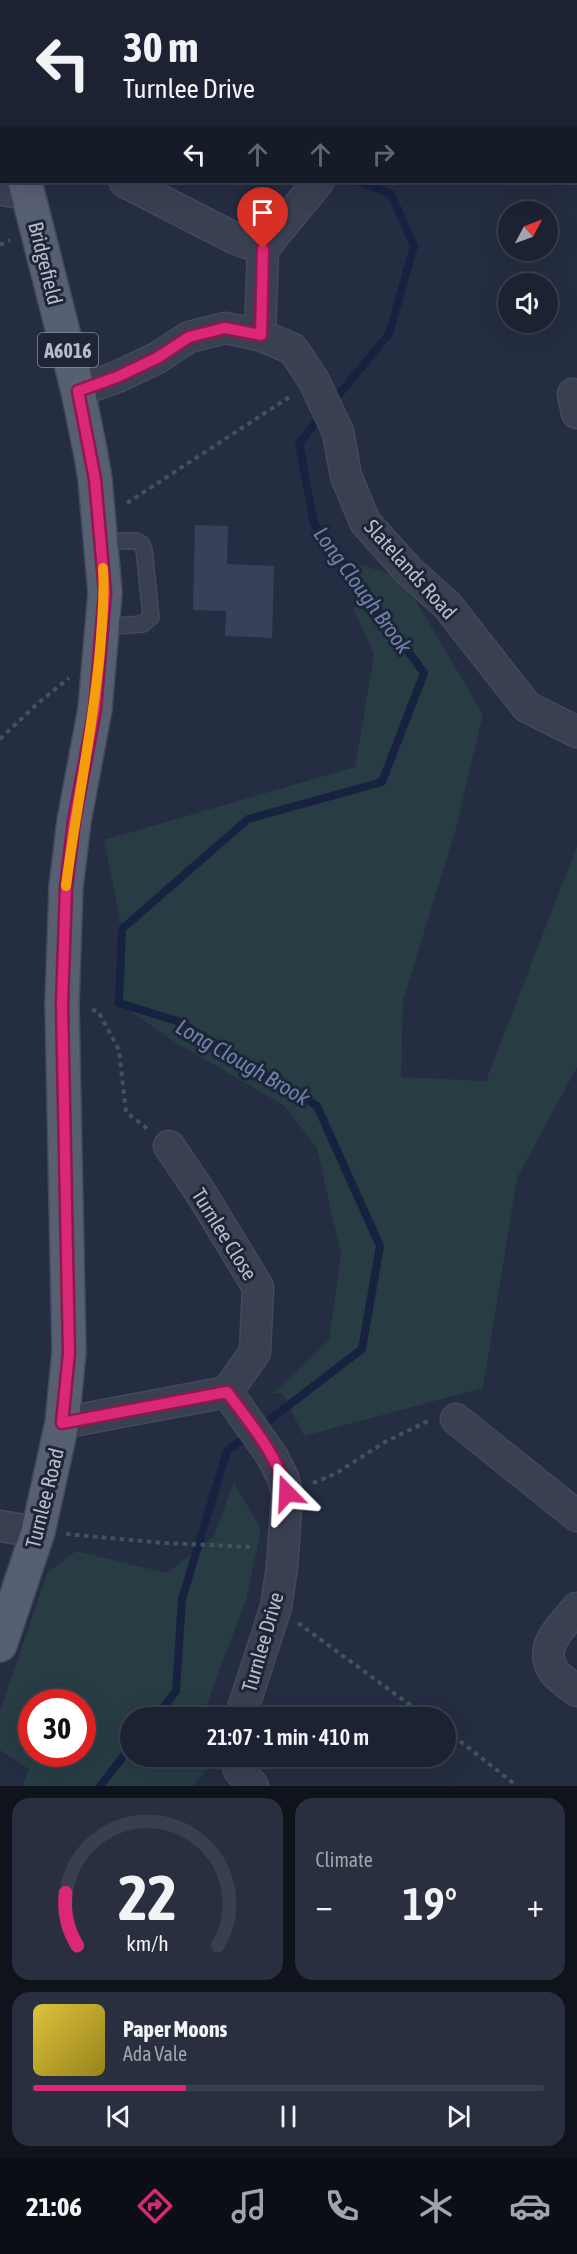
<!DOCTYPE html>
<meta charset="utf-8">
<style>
:root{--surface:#1c2232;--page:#292f3e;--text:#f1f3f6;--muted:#a0a4ac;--line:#3a3f4d;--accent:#db2777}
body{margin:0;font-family:"Asap Condensed",sans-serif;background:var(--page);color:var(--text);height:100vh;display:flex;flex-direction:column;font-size:22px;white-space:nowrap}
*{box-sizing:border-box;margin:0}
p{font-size:20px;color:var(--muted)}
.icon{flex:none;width:33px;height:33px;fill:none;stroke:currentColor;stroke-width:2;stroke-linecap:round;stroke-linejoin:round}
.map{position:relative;height:1786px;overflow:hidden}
.side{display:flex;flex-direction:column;gap:12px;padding:12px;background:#0f131c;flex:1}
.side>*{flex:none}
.banner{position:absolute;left:0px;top:0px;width:578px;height:183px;box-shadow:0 6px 24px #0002,0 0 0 2px var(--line);background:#1c2232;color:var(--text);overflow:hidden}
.needle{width:39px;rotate:49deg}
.buttons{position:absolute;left:498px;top:201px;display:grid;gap:12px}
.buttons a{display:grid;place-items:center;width:60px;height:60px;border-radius:50%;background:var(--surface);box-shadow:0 6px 24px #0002,0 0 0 2px var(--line);font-size:30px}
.speed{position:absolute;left:18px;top:1689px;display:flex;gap:12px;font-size:30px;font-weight:700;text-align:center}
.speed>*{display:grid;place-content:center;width:78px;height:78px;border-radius:50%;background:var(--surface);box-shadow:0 6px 24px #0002,0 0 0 2px var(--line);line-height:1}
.speed .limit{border:9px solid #d22;background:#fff;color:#111}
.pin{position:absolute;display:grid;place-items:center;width:51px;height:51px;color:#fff;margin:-62px -26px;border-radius:50% 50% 50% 0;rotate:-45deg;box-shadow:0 0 6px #0007}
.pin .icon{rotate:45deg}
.me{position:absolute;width:66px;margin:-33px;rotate:339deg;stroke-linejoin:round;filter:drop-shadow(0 0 4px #0008)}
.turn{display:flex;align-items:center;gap:21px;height:126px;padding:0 24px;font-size:27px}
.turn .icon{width:78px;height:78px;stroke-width:2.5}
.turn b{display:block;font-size:42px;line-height:51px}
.lanes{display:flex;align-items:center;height:57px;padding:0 24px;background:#0003;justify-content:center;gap:30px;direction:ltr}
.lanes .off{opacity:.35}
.big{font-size:45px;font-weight:600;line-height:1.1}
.side .tile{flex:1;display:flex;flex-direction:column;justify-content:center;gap:9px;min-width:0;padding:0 21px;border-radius:18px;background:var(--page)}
.side .dial{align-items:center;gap:0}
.dial svg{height:156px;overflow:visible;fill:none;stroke:var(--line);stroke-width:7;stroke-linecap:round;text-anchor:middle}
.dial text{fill:var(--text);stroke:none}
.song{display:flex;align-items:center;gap:18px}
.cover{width:72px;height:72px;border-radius:9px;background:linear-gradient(135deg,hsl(50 70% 55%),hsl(50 70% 35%))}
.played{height:6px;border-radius:3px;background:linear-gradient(90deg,var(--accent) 30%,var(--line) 30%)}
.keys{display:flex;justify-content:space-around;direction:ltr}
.heat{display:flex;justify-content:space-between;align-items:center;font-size:33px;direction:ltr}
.side .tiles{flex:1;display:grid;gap:12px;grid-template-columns:1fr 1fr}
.tile:last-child{grid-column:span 2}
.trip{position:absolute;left:120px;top:1707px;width:336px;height:60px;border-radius:30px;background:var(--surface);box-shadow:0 6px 24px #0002,0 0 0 2px var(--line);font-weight:600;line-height:60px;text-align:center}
.dock{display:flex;height:96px;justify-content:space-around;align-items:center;background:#0b0e14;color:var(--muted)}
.dock .icon{width:42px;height:42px}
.dock .current{color:var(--accent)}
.dock b{font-size:27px;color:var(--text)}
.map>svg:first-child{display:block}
.green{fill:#273c43;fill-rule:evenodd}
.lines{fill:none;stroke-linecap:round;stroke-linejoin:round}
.stream{stroke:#172241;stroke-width:8}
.building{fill:#374159}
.service-casing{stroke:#43495b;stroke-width:18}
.minor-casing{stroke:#43495b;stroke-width:33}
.tertiary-casing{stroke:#43495b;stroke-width:36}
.primary-casing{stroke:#43495b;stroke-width:36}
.path{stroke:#40555b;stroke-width:4;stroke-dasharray:4.5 4.5;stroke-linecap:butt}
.service{stroke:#394052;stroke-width:15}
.minor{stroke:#394052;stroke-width:30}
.tertiary{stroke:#394052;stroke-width:33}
.primary{stroke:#575f72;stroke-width:33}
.route-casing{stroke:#8e194d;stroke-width:15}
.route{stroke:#db2777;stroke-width:10}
.slow{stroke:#f59e0b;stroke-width:10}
.labels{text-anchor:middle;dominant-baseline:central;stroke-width:6;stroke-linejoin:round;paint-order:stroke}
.shield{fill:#1e2537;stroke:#888f9f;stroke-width:1.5}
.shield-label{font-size:20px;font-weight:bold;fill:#b6bccc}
.street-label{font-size:21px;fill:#b6bccc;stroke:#1e2537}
.water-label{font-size:22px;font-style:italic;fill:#6e80ac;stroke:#1e2537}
</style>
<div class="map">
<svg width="577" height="1786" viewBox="0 0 577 1786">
<rect width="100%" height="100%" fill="#252d42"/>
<g class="green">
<path d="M357,564L402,577L483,714L456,828L403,1001L401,1077L486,1081L577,846V1067L517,1178L483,1388L304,1436L282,1393H274L329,1340L341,1255L317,1148L283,1105L173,1041L119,1003L122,929L104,840L355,767L374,654L354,610Z"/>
<path d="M234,1482L261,1530L246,1600L202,1717L130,1718V1756L207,1757L210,1767L193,1786H22L29,1769L0,1750V1711L47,1573L76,1551L167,1573L214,1536ZM32,1702H82V1754H32Z"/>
</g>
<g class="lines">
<g class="stream">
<path d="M50,2V0"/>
<path d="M331,404L389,334L414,246L391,194L360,182"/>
<path d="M259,1428L362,1349L380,1246L317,1106L180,1022L119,1003L122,929L248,819L382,782L424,673L314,524L299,443L322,415"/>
<path d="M155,1718L176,1691L182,1599L227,1451L249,1435"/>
<path d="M100,1786L130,1748"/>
</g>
</g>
<path class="building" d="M195,525L228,526L227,564L274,566L272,638L225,636L226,611L193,610Z"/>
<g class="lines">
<defs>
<path id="service" d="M100,541H136L142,544L144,549L151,617L143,624L102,627"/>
<g id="minor">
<path d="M395,0V2"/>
<path d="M125,182L234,238L263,249"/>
<path d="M318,182L263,249L260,335L293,349L314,381L338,432L346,476L365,522L409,571L447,605L527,707L577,732"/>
<path d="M78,391L117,377L157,358L189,337L225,328L260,335"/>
<path d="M573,394L577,413"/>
<path d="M169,1146L199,1190L258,1287L255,1352L227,1392"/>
<path d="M456,1419L577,1516"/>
<path d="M62,1423L227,1392L272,1456L283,1478L287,1493L282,1567L276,1607L240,1718"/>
<path d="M0,1526L38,1532"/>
<path d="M577,1608C562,1626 536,1648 555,1673C561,1680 570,1685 577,1691"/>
<path d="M236,1756L239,1770L253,1786"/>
</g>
<path id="tertiary" d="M0,188L28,193"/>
<g id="primary">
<path d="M0,92L2,107"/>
<path d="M0,1645L38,1532L62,1423L69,1352L62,1004L66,887L74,821L95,709L105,593L95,479L90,450L78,391L25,182"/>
</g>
</defs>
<use href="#service" class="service-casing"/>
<use href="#minor" class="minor-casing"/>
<use href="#tertiary" class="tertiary-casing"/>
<use href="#primary" class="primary-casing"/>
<g class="path">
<path d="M576,129H577"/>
<path d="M0,245L10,240"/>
<path d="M127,503L291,396"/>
<path d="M0,739L37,704L69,678"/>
<path d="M92,1010L98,1011L119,1050L126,1112L149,1130"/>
<path d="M313,1483L335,1474L385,1442L430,1420"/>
<path d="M66,1534L164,1543L255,1547"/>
<path d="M298,1623L428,1718"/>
<path d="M446,1730L517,1786"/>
</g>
<use href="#service" class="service"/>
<use href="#minor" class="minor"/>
<use href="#tertiary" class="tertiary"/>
<use href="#primary" class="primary"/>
</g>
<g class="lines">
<defs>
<path id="route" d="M263,249L261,335L225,328L189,337L157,358L117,377L78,391L95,479L105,593L95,709L74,821L66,887L62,1004L69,1353L62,1423L227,1392C250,1423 278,1456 287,1493"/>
</defs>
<use href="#route" class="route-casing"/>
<use href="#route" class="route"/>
<path class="slow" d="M66,886C76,807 93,730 100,650C102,622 105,596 103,568"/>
</g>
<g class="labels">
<rect class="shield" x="38" y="333" width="60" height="34" rx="4.5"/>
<g class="shield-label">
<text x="68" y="350">A6016</text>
</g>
<g class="street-label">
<text transform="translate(46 263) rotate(76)">Bridgefield</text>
<text transform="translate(411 569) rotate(48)">Slatelands Road</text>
<text transform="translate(225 1234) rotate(58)">Turnlee Close</text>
<text transform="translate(44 1498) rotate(-76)">Turnlee Road</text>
<text transform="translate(262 1642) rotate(-74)">Turnlee Drive</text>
</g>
<g class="water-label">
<text transform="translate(363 590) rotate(54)">Long Clough Brook</text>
<text transform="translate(243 1062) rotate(30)">Long Clough Brook</text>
</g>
</g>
</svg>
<div class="buttons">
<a><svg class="needle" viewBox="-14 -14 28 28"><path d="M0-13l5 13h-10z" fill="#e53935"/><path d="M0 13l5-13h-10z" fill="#a0a4ac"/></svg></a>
<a><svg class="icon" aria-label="sound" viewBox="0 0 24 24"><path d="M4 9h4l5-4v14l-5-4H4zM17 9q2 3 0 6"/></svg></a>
</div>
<div class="speed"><div class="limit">30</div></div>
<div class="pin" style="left:263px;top:249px;background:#d93025"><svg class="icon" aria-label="arrive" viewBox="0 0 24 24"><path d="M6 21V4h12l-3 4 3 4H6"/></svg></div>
<svg class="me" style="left:287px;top:1493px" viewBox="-20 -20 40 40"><path d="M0-17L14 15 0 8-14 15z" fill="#db2777" stroke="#fff" stroke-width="4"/></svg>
<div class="trip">21:07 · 1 min · 410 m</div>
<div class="banner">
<div class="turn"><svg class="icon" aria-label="left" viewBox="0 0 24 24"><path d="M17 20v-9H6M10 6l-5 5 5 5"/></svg><div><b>30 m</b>Turnlee Drive</div></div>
<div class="lanes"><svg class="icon" aria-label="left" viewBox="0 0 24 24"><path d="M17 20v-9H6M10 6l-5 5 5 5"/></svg><svg class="icon off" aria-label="ahead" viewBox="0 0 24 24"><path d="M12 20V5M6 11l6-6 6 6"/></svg><svg class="icon off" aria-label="ahead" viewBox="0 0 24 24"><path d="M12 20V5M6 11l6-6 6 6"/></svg><svg class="icon off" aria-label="right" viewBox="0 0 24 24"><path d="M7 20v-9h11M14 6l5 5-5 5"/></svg></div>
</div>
</div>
<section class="side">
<div class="tiles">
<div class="tile dial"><svg viewBox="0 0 100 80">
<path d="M14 69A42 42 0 1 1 86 69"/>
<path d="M14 69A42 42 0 0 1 8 42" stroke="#db2777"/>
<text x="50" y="56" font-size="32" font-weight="700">22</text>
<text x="50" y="72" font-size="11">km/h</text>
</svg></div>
<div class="tile"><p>Climate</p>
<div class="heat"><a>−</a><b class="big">19°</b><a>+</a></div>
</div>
<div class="tile">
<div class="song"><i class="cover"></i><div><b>Paper Moons</b><p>Ada Vale</p></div></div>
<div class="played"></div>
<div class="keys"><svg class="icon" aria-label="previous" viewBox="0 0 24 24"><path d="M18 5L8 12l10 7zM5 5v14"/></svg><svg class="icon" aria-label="pause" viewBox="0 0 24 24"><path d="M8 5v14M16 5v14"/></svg><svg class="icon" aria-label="next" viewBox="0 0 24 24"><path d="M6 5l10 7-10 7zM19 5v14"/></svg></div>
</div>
</div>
</section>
<nav class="dock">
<b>21:06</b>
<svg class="icon current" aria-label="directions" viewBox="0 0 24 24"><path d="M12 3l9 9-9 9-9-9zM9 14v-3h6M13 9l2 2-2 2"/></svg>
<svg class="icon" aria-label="music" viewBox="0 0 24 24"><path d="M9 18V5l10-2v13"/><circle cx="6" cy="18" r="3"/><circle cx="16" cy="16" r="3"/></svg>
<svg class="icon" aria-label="phone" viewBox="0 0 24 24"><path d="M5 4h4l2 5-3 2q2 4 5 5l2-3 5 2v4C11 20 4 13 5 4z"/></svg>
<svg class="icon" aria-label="climate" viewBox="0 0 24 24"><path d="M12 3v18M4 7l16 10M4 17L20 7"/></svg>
<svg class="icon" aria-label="car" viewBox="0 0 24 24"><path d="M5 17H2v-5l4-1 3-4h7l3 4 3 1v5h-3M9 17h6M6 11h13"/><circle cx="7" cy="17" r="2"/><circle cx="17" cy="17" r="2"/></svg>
</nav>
